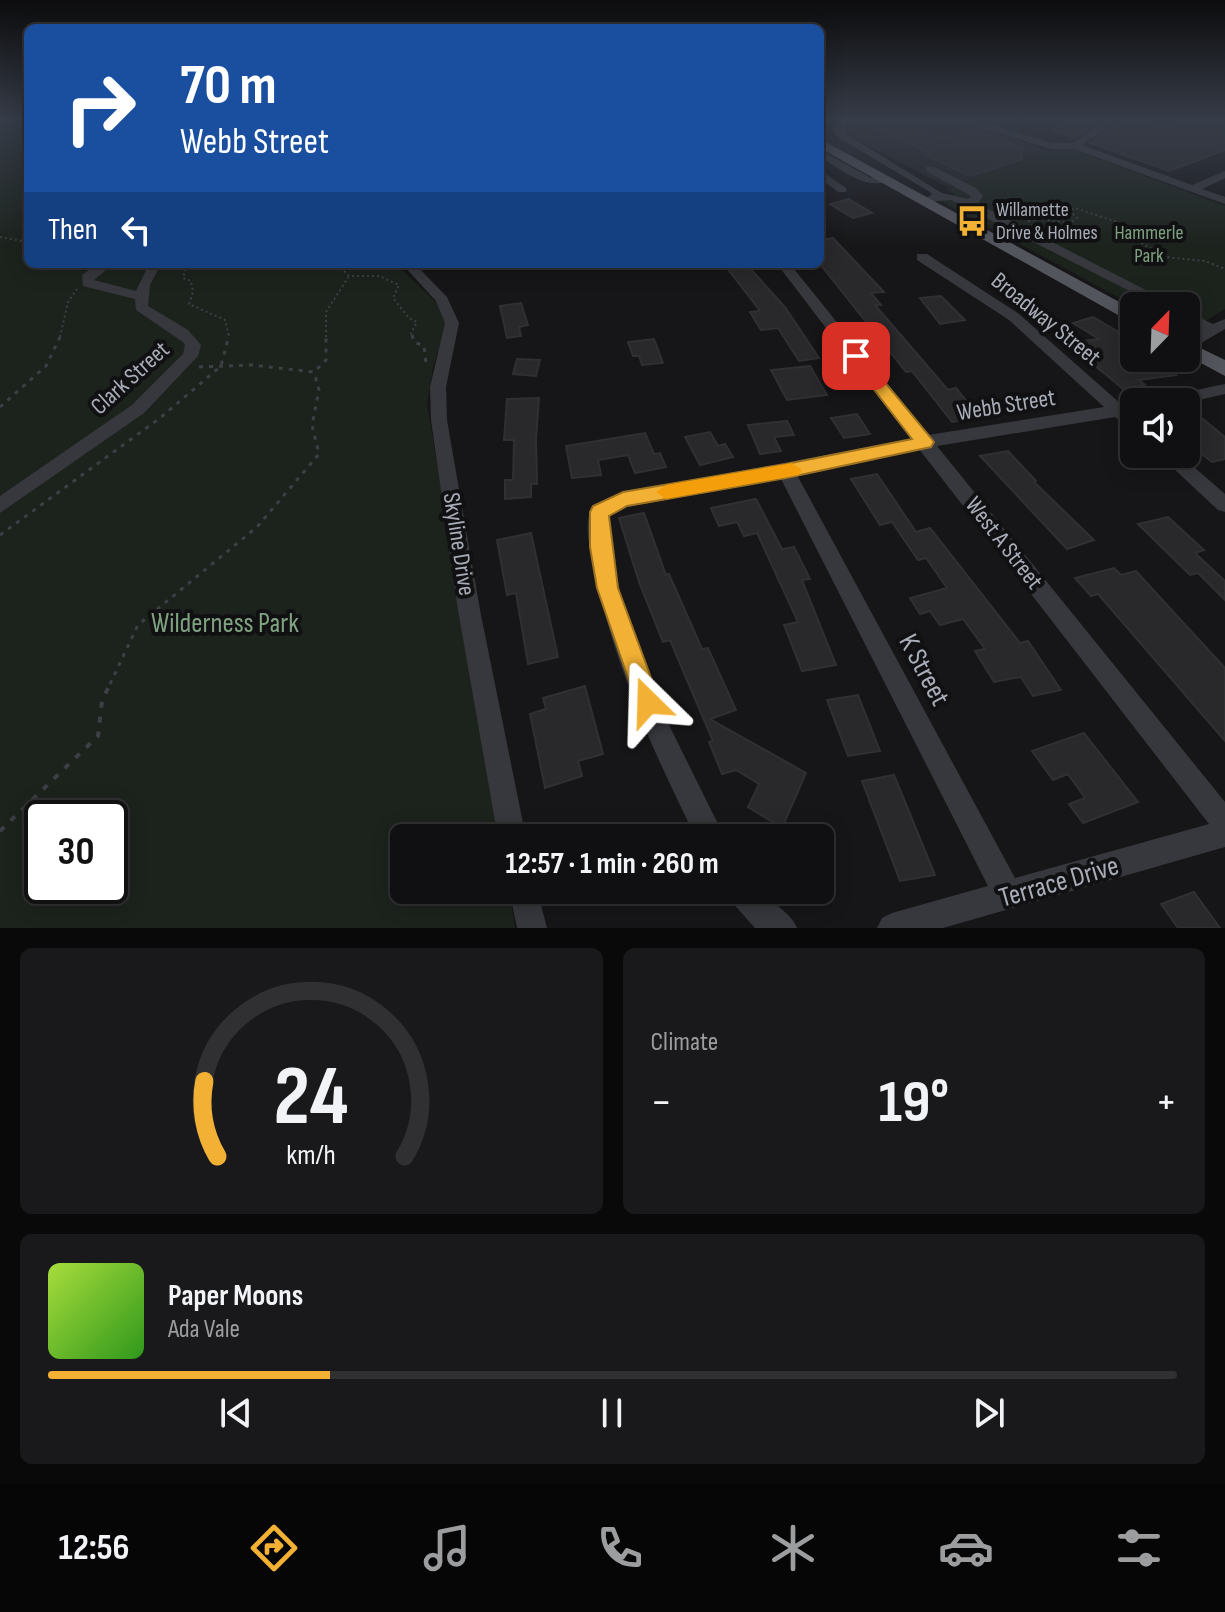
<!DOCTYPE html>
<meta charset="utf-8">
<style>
:root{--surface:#101012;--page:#19191b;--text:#f1f3f6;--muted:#9c9d9f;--line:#303032;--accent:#f2b134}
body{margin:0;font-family:"Sofia Sans Condensed",sans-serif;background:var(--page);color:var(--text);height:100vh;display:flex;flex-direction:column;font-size:30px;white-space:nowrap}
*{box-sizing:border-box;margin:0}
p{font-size:26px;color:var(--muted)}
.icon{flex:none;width:44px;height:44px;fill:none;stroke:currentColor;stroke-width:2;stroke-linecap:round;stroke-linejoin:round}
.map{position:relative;height:928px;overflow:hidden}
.details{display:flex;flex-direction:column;gap:20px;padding:20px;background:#09090a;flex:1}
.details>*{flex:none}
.guide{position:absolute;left:24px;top:24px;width:800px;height:244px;border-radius:12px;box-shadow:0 4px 20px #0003,0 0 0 2px var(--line);background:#1a4fa0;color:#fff;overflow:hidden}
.needle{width:52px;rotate:23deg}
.tools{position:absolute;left:1120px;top:292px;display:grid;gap:16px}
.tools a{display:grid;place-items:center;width:80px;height:80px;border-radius:12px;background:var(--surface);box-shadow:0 4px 20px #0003,0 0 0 2px var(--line);font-size:40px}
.speed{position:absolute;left:24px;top:800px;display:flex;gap:16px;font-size:40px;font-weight:700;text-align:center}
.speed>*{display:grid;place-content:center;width:104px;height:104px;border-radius:50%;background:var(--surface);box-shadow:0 4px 20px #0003,0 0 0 2px var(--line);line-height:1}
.speed .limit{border:4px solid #111;border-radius:12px;background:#fff;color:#111}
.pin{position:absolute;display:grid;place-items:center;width:68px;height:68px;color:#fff;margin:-34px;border-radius:16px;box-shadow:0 4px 12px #0006}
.me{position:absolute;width:88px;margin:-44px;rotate:338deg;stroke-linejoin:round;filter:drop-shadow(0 0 6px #0008)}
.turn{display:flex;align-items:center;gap:28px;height:168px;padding:0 24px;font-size:36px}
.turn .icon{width:104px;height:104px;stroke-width:2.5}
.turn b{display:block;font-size:56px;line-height:68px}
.then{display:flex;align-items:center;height:76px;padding:0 24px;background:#0003;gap:16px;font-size:30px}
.big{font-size:60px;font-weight:700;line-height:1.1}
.details .tile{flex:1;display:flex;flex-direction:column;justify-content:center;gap:12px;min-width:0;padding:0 28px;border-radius:12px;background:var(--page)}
.details .dial{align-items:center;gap:0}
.dial svg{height:208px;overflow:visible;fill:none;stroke:var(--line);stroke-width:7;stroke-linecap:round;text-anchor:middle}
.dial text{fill:var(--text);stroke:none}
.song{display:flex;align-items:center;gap:24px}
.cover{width:96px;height:96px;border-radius:12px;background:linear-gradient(135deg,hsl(80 70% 55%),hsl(110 70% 35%))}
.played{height:8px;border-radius:4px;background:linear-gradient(90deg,var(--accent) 25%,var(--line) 25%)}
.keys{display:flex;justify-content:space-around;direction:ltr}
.heat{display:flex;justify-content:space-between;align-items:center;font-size:44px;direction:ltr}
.details .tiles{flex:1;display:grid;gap:20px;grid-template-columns:1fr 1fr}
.tile:last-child{grid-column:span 2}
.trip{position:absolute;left:390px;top:824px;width:444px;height:80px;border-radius:12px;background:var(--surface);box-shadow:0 4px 20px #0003,0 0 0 2px var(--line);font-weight:700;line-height:80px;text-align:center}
.dock{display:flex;height:128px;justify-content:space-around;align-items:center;background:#060607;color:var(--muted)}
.dock .icon{width:56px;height:56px}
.dock .current{color:var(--accent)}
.dock b{font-size:36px;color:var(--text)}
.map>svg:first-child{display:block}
.built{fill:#222225}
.green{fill:#1c231d;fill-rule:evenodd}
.building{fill:#29292c;stroke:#303034;stroke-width:2}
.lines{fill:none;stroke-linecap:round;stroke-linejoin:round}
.path-far2{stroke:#3d3f44;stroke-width:2;stroke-dasharray:2 3;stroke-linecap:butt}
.path-far1{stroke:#3d3f44;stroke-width:3;stroke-dasharray:4 6;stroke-linecap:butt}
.path{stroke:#3d3f44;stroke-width:4;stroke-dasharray:6 9;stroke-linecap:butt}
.minor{fill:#37383d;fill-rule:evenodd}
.major{fill:#53555c;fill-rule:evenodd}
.route{fill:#f2b134;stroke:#9d7322;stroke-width:2}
.slow{fill:#f59e0b}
.labels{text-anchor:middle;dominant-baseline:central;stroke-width:8;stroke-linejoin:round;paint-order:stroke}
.far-poi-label{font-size:20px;fill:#a8adb8;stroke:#111113;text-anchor:start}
.far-park-label{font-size:20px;fill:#7fa381;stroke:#111113}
.street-label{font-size:24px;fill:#a8adb8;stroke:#111113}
.near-park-label{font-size:28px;fill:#7fa381;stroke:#111113}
.near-street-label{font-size:28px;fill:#a8adb8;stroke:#111113}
</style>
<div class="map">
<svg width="1225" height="928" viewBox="0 0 1225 928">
<rect width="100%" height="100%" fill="#161618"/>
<path class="built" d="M851,118H987L986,128L1049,152L949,188L849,135L846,131Z"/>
<g class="green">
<path d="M0,118H28V264H396L437,303L447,322L433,367L427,404L500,838H404V890H509L515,928H0ZM42,818H110V886H42Z"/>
<path d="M1064,146L1225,206V309L1186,333V306H1134L939,200L955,194L946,189Z"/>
</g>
<g class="building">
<path d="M851,118H892L939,138L975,130L1022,149V159L970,176L926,155L931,153Z"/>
<path d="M1075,118H1100L1119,126L1128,119L1166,127L1199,118H1225V150L1169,171L1090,143L1108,130L1109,124L1106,121L1098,122L1075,138L1054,130Z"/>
<path d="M849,199L872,213L853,218L830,204Z"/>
<path d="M833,238L884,292L871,293L881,305H875L948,390L956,388L971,407L962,408L971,419L952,422L912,371L906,372L820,264V240Z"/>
<path d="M724,264H746L785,307L819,358L799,361L778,328L761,330L750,312L760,311Z"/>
<path d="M941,296L965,320L940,324L920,298Z"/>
<path d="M521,303L528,325L519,327L521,336L507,338L500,306Z"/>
<path d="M1093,317L1129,338L1118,342L1134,358L1140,361L1156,358L1176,375L1139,380L1145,385L1123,389L1068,343L1099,339L1073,323Z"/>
<path d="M654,339L663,363L642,365L639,356H633L628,342Z"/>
<path d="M517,359L540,360L536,376L513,374Z"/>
<path d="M810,366L827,395L787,400L771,370Z"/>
<path d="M539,398L536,439L537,484H531V497L505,499V480H513L514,440H504L507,399Z"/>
<path d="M1187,406L1225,437V459L1212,462L1194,448L1200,446L1186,435Z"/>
<path d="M857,414L870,434L844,438L831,418Z"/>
<path d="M787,421L794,435L774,437L781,451L760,454L748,425Z"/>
<path d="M710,432L718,446L725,444L733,457L700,465L685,437Z"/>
<path d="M645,433L654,454L660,453L666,467L635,473L628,455L598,460L601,475L572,478L566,446Z"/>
<path d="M1008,451L1036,481L1034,482L1094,540L1067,549L980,456Z"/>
<path d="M877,474L916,532L930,528L1020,643L1028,641L1061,690L1033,696L1021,677L994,682L975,651L985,649L963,619L940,625L930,611L920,614L910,598L947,588L926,558L918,560L892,522L880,525L851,479Z"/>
<path d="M756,499L782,549L794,547L810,579L802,580L836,665L802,671L784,625L798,622L757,533L744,536L737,522L719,526L711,508Z"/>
<path d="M644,513L666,575L669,574L702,649L708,648L736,710L710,719L806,773L782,828L748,807L759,784L736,770L722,774L709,742L713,741L670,640L663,642L639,582L619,518Z"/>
<path d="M1168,517L1204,550L1195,553L1225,581V600L1198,573L1190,575L1138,524Z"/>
<path d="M531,533L558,657L528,664L516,593L507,595L497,540Z"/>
<path d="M1114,568L1121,575L1136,571L1225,668V741L1098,594L1091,596L1075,578Z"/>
<path d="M585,686L603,754L578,761L582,776L545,788L530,714L546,709L543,698Z"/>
<path d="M858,695L880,751L848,756L827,700Z"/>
<path d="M1084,733L1138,802L1083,823L1069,804L1085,798L1068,774L1053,780L1032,751Z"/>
<path d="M894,775L935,875L900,881L862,781Z"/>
<path d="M1194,892L1220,928H1178L1161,904Z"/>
</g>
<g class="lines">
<g class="path-far2">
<path d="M1028,221L1039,219L1070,223L1077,218L1069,210L1075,208L1117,222L1143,244L1166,257L1205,261L1225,269"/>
<path d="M0,237L28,242"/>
<path d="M187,264L183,278L191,281L193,292L189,304L225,320L229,337"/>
<path d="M337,264L349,276H379L399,285L393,298L409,318L417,322L411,333L412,337"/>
<path d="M60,337L68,302L77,289"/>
<path d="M326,337V312L349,276"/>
</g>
<g class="path-far1">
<path d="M412,335L414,342L424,346L426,363"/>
<path d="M199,367L252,365L314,372L326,360V335"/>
<path d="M0,407L46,366L61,335"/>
<path d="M0,535L160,418L221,366L229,335"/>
<path d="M110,684L138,625L257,527L319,454L312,425L319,390L314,372"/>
</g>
<path class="path" d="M0,831L98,736L102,701L111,682"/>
<g class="minor">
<path d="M838,118H848L844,133L942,193L968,199L971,196L926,171V167H934L976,188L983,196L978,204L1177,306H1159L951,200L925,202V198L932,195L930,192L836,136L833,129Z"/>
<path d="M924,118L987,123L1052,143H1073L1100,124H1106V128L1082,145L1192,185L1225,171V178L1202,189L1225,197V204L1074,149H1051L986,129Z"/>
<path d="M820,150L871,178L886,176L891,179C868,193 841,169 820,157Z"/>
<path d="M820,170L846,188V192H838L820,178Z"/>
<path d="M917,254H927L1019,314L1121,404L1134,402V431L1115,417L937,446L1225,802V847L943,928H877L882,918L892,913L988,886L781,479L627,507L608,516L610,543L621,596L644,668L671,729L725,838H696C653,751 613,663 594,567C590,549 583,524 592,507L623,493L911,439L777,264H790L928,435L1104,407L1009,320L917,260ZM919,449L1209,824L1015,878L797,475Z"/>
<path d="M98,264H113L94,280L136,291L149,264H161L150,285L148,306L188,330L201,345L198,356L144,413L0,513V496L132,405L183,354L185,345L183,342L136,310L135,299L83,286L82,275Z"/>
<path d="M402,264H415L447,297L459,323L446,387L447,420L480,610L526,838H498L458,610L431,420L430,387L445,323L436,301Z"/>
<path d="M1186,311L1213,324L1225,319V329L1186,352V341L1203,330L1186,321Z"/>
<path d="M1225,384V394L1186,403L1155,402L1163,397Z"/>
<path d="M1158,454H1179L1225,494V512L1218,510Z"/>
<path d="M509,890H537L547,928H517Z"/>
<path d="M726,890H760C772,903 791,913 797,928H755L730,900Z"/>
</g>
<g class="major">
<path d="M820,139L1134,310V324L820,148Z"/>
<path d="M1186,341L1225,360V376L1186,355Z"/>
</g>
</g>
<linearGradient id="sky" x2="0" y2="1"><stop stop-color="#0c0c0d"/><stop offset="0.48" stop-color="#363c48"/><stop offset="1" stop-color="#363c48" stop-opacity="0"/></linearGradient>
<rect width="1225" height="248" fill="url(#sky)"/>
<path class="route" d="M856,351L861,353L931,438L934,442L931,447L786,478L627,506L609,516L618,588L660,702L657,710L648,713L639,710L597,588L590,547V512L593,506L623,492L786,464L912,439L848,356Z"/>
<path class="slow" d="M792,463L802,470L799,475L666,499L656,492L666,485Z"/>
<defs>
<symbol id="bus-bare" viewBox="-9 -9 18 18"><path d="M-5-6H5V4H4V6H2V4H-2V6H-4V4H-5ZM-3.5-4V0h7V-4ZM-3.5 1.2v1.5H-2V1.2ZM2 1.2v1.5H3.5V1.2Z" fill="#f2b134" stroke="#111113" stroke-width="2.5" paint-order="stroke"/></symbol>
</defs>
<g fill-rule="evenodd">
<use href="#bus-bare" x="950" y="199" width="44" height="44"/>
</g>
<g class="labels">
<g class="far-poi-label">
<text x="996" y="210">Willamette<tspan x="996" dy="23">Drive &amp; Holmes</tspan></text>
</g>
<g class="far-park-label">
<text x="1149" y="233">Hammerle<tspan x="1149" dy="23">Park</tspan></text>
</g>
<g class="street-label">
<text transform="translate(1046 319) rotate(39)">Broadway Street</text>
<text transform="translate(130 378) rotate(-42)">Clark Street</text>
<text transform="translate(1006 405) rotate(-9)">Webb Street</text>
<text transform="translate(1004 543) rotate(52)">West A Street</text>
<text transform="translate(459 544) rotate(81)">Skyline Drive</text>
</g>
<g class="near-park-label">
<text x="225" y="623">Wilderness Park</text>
</g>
<g class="near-street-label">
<text transform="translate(924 670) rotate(62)">K Street</text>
<text transform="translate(1059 882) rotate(-16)">Terrace Drive</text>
</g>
</g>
</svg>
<div class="tools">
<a><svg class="needle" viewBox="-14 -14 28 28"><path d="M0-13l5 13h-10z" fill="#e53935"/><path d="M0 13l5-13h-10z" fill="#9c9d9f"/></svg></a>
<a><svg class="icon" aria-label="sound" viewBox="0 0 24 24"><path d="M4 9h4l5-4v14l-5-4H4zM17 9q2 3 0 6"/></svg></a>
</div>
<div class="speed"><div class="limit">30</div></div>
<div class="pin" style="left:856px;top:356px;background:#d93025"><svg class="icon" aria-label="arrive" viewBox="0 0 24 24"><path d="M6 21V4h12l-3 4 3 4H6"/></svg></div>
<svg class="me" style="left:648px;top:702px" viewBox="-20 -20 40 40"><path d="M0-17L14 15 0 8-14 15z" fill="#f2b134" stroke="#fff" stroke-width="4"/></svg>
<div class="trip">12:57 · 1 min · 260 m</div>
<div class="guide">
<div class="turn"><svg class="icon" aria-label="right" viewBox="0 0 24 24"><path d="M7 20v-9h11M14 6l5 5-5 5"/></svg><div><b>70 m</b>Webb Street</div></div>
<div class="then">Then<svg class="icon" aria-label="left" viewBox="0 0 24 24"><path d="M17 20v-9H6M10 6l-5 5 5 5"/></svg></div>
</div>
</div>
<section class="details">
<div class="tiles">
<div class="tile dial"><svg viewBox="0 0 100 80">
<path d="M14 69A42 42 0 1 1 86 69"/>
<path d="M14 69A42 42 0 0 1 9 40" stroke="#f2b134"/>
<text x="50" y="56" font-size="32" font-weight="700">24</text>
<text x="50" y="72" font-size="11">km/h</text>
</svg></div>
<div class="tile"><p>Climate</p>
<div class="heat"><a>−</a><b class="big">19°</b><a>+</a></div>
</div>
<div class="tile">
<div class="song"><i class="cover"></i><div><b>Paper Moons</b><p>Ada Vale</p></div></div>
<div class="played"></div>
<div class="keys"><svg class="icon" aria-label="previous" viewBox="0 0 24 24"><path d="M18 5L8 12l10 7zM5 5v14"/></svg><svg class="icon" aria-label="pause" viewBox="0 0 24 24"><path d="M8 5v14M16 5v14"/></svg><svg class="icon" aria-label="next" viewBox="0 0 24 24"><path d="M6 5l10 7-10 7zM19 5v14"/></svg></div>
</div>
</div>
</section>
<nav class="dock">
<b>12:56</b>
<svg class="icon current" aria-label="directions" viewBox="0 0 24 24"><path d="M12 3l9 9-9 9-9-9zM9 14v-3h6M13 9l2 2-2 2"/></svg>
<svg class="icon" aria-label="music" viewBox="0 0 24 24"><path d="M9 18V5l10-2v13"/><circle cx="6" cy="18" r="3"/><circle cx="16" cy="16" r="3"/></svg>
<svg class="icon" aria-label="phone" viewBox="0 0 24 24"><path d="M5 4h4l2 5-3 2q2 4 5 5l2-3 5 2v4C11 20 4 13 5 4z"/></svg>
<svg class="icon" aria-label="climate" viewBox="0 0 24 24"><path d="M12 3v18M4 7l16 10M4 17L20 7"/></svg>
<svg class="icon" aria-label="car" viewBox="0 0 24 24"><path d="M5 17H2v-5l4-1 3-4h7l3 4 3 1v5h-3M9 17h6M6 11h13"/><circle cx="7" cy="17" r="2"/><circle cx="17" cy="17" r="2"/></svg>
<svg class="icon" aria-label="filters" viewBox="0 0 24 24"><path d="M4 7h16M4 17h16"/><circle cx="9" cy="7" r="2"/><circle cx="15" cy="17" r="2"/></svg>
</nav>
